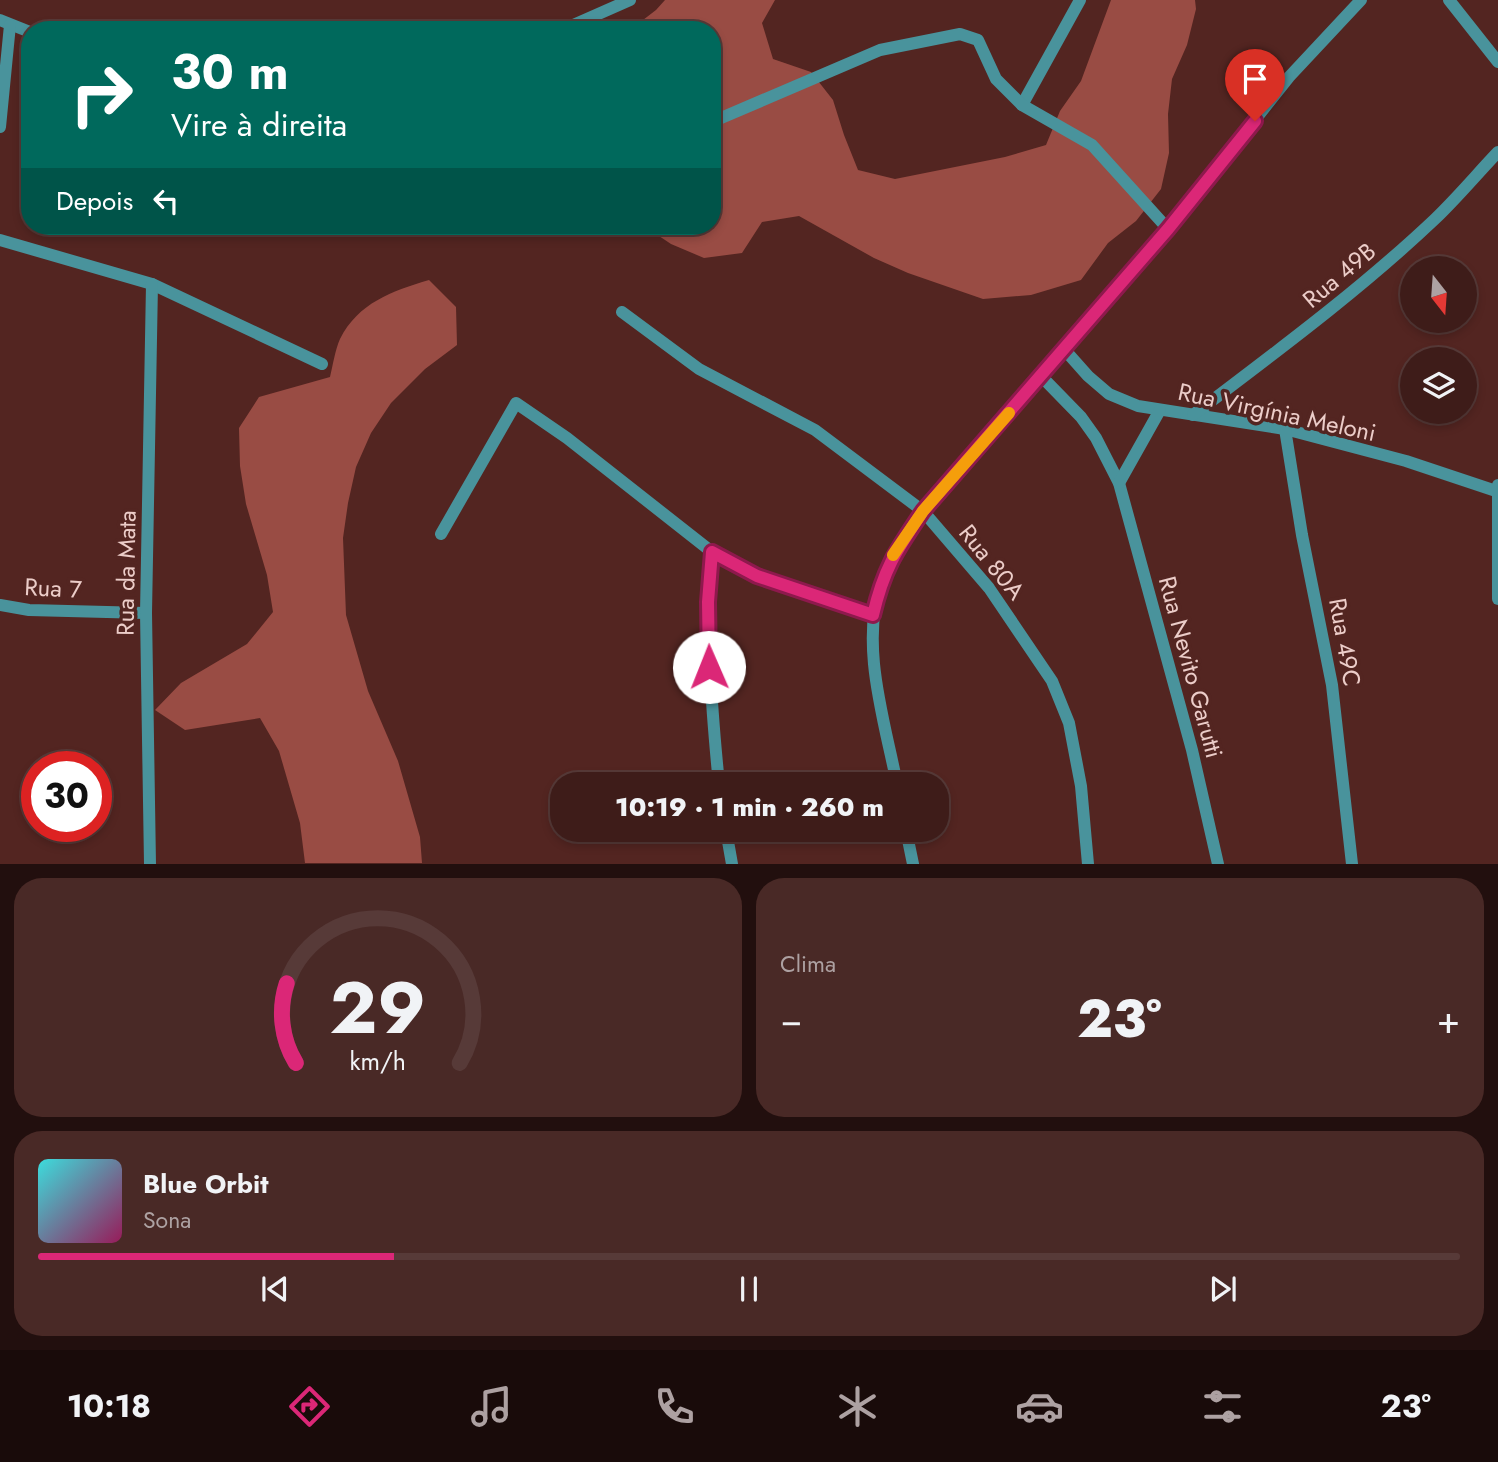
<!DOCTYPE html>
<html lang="pt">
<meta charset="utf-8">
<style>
:root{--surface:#3e1c19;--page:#492926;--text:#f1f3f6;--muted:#ada1a2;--line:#573a38;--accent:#db2777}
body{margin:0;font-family:Jost,sans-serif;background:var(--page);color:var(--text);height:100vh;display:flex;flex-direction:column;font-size:26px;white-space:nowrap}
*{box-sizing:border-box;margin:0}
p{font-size:23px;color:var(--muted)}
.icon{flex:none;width:38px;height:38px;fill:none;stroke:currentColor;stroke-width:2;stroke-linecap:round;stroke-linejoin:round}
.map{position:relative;height:864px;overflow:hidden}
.details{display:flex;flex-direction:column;gap:14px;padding:14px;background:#220f0e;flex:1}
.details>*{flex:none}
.top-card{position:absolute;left:21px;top:21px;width:700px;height:214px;border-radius:28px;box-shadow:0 4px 10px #0003,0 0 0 2px var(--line);background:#00695c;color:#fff;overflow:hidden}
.needle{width:46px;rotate:163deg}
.controls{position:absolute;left:1400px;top:256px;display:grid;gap:14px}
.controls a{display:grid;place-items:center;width:77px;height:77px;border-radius:50%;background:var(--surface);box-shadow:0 4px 10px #0003,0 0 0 2px var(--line);font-size:35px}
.speed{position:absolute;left:21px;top:751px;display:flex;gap:14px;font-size:35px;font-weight:700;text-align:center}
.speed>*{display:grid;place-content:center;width:91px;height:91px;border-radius:50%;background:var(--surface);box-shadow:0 4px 10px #0003,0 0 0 2px var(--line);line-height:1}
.speed .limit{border:10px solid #d22;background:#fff;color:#111}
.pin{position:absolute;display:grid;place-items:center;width:60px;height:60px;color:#fff;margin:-72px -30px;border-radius:50% 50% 50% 0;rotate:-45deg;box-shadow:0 0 7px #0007}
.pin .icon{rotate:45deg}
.me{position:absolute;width:77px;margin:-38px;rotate:359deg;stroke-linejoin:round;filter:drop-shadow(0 0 5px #0008)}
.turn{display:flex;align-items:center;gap:24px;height:147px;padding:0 35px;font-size:32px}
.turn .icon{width:91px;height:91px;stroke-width:2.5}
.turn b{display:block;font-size:49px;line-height:60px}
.then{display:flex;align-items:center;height:66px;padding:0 35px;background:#0003;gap:14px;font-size:26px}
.big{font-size:52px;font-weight:800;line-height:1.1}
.details .widget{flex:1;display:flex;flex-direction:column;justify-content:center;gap:10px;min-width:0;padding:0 24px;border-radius:28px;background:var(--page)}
.details .dial{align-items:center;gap:0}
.dial svg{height:182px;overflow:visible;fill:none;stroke:var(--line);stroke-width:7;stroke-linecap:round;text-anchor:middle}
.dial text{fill:var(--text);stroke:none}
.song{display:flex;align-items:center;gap:21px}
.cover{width:84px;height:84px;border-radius:10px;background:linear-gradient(135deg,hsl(180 70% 55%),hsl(330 70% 35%))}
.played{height:7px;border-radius:4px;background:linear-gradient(90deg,var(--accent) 25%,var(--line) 25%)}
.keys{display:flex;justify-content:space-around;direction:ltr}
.heat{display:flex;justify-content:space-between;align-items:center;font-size:38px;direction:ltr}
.details .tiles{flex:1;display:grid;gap:14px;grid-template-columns:1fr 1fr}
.widget:last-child{grid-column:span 2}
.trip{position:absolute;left:550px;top:772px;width:399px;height:70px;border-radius:28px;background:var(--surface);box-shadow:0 4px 10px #0003,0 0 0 2px var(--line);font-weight:800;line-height:70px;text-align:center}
.menu{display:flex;height:112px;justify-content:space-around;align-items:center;background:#190b0a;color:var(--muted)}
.menu .icon{width:49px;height:49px}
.menu .current{color:var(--accent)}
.menu b{font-size:32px;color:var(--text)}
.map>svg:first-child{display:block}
.forest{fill:#994c44}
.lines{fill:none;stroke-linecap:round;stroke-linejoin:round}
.minor{stroke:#49939c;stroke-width:12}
.route-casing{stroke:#8e194d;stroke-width:18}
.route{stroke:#db2777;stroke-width:12}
.slow{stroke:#f59e0b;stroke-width:12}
.labels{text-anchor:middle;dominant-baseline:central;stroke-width:7;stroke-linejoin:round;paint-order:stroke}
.street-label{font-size:24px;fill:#eccdc9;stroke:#532521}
</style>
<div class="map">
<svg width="1498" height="864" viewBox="0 0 1498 864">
<rect width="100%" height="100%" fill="#532521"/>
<g class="forest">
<path d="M665,0H775L762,23L773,59L811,72L833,100L844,135L858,170L895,179L1005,157L1046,145L1060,111L1081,81L1111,0H1195L1196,9L1187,45L1172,79L1168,114L1169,153L1161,189L1136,221L1108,243L1081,280L1031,295L983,299L908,273L874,258L799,216L762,222L742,253L704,258L671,244L644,226H712V30H630L656,10Z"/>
<path d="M429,280L456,307L457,345L425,369L391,403L371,433L356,467L348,503L343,538L346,615L368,691L398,761L420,837L422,863H305L300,823L279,751L260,718L185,730L155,710L181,683L247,644L273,612L267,575L246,504L240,466L239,428L259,397L330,377C333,365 335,350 340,339C358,303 392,291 429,280Z"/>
</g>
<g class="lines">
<g class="minor">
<path d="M1449,0L1498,62"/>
<path d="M0,20L30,32"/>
<path d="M562,30L630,0"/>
<path d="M1022,105L1080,0"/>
<path d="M714,121L880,50L960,34L978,40L996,79L1022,105L1092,145L1168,229"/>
<path d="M0,127L10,25"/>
<path d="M406,229L408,226"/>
<path d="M0,240L152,284L322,364"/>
<path d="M622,312L699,369L815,430L923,511L989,588L1052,681L1069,723L1081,786L1088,864"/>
<path d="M1064,349L1088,376L1109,394L1138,406L1285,429L1406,461L1496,491"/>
<path d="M1041,376L1081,417L1096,438L1119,483L1192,750L1218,864"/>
<path d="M1193,415C1276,352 1360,290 1435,219C1457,198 1477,174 1498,152"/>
<path d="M1285,429L1302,535L1332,685L1352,864"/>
<path d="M1119,483L1160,410"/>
<path d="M1498,485V599"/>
<path d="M441,534L516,403L567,438L712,552L757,576L873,615"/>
<path d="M712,552C706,633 711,704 719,784"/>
<path d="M0,605L29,610L146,613"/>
<path d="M841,784L896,777"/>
<path d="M897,784C884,718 860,647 881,581C890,555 908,533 923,511L1168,229L1289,77L1361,0"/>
<path d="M726,830L732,864"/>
<path d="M906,830L913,864"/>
<path d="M150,864L146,613L152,284"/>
</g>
</g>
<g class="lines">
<defs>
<path id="route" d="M709,667L708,602L712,552L757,576L873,615C884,568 896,551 923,511L1168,229L1255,121"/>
</defs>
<use href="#route" class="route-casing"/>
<use href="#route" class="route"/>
<path class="slow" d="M893,555L923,511L1009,413"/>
</g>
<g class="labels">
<g class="street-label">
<text transform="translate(1339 275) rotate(-40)">Rua 49B</text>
<text transform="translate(1277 412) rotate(12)">Rua Virgínia Meloni</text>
<text transform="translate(992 562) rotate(51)">Rua 80A</text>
<text transform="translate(126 573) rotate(-89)">Rua da Mata</text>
<text transform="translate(53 588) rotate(3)">Rua 7</text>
<text transform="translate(1345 642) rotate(80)">Rua 49C</text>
<text transform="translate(1191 667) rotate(75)">Rua Nevito Garutti</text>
</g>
</g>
</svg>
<div class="controls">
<a><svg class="needle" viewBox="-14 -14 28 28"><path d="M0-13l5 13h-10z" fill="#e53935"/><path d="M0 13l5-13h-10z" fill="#ada1a2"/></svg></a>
<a><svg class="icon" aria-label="layers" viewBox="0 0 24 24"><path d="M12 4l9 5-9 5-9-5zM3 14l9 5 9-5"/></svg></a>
</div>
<div class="speed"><div class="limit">30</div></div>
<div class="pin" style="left:1255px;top:121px;background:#d93025"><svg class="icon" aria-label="arrive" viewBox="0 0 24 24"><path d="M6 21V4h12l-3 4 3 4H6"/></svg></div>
<svg class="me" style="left:709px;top:667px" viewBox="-20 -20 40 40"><circle r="19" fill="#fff"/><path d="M0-13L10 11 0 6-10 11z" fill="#db2777"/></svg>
<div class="trip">10:19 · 1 min · 260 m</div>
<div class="top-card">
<div class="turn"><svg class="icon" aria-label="right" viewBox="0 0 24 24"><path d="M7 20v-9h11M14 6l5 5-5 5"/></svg><div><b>30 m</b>Vire à direita</div></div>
<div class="then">Depois<svg class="icon" aria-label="left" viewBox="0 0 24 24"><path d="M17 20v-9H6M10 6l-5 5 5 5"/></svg></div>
</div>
</div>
<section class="details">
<div class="tiles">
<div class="widget dial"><svg viewBox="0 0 100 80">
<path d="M14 69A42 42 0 1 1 86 69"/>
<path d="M14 69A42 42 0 0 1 10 34" stroke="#db2777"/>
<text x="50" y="56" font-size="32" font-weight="700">29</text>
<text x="50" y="72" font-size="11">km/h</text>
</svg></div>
<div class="widget"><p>Clima</p>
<div class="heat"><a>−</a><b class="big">23°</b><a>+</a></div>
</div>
<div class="widget">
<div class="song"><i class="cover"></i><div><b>Blue Orbit</b><p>Sona</p></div></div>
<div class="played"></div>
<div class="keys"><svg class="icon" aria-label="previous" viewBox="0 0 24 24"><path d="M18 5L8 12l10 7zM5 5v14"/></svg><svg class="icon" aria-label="pause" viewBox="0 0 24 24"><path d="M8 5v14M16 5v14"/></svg><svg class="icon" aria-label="next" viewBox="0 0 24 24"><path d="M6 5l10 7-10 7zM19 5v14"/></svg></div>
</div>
</div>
</section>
<nav class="menu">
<b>10:18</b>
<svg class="icon current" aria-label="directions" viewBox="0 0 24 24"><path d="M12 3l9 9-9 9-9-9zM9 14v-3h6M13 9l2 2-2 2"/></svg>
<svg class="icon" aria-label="music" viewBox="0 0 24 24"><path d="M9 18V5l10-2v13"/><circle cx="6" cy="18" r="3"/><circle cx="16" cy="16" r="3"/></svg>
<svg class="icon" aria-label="phone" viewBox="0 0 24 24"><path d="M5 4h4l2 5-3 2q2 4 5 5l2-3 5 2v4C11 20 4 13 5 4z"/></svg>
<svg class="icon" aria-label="climate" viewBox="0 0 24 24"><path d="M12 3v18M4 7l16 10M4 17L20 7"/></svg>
<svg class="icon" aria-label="car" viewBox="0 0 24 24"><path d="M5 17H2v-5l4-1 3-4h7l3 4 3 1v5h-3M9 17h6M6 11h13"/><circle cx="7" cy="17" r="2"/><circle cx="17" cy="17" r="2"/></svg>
<svg class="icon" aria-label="filters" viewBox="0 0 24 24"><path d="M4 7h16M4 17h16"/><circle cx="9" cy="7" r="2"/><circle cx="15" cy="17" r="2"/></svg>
<b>23°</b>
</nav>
